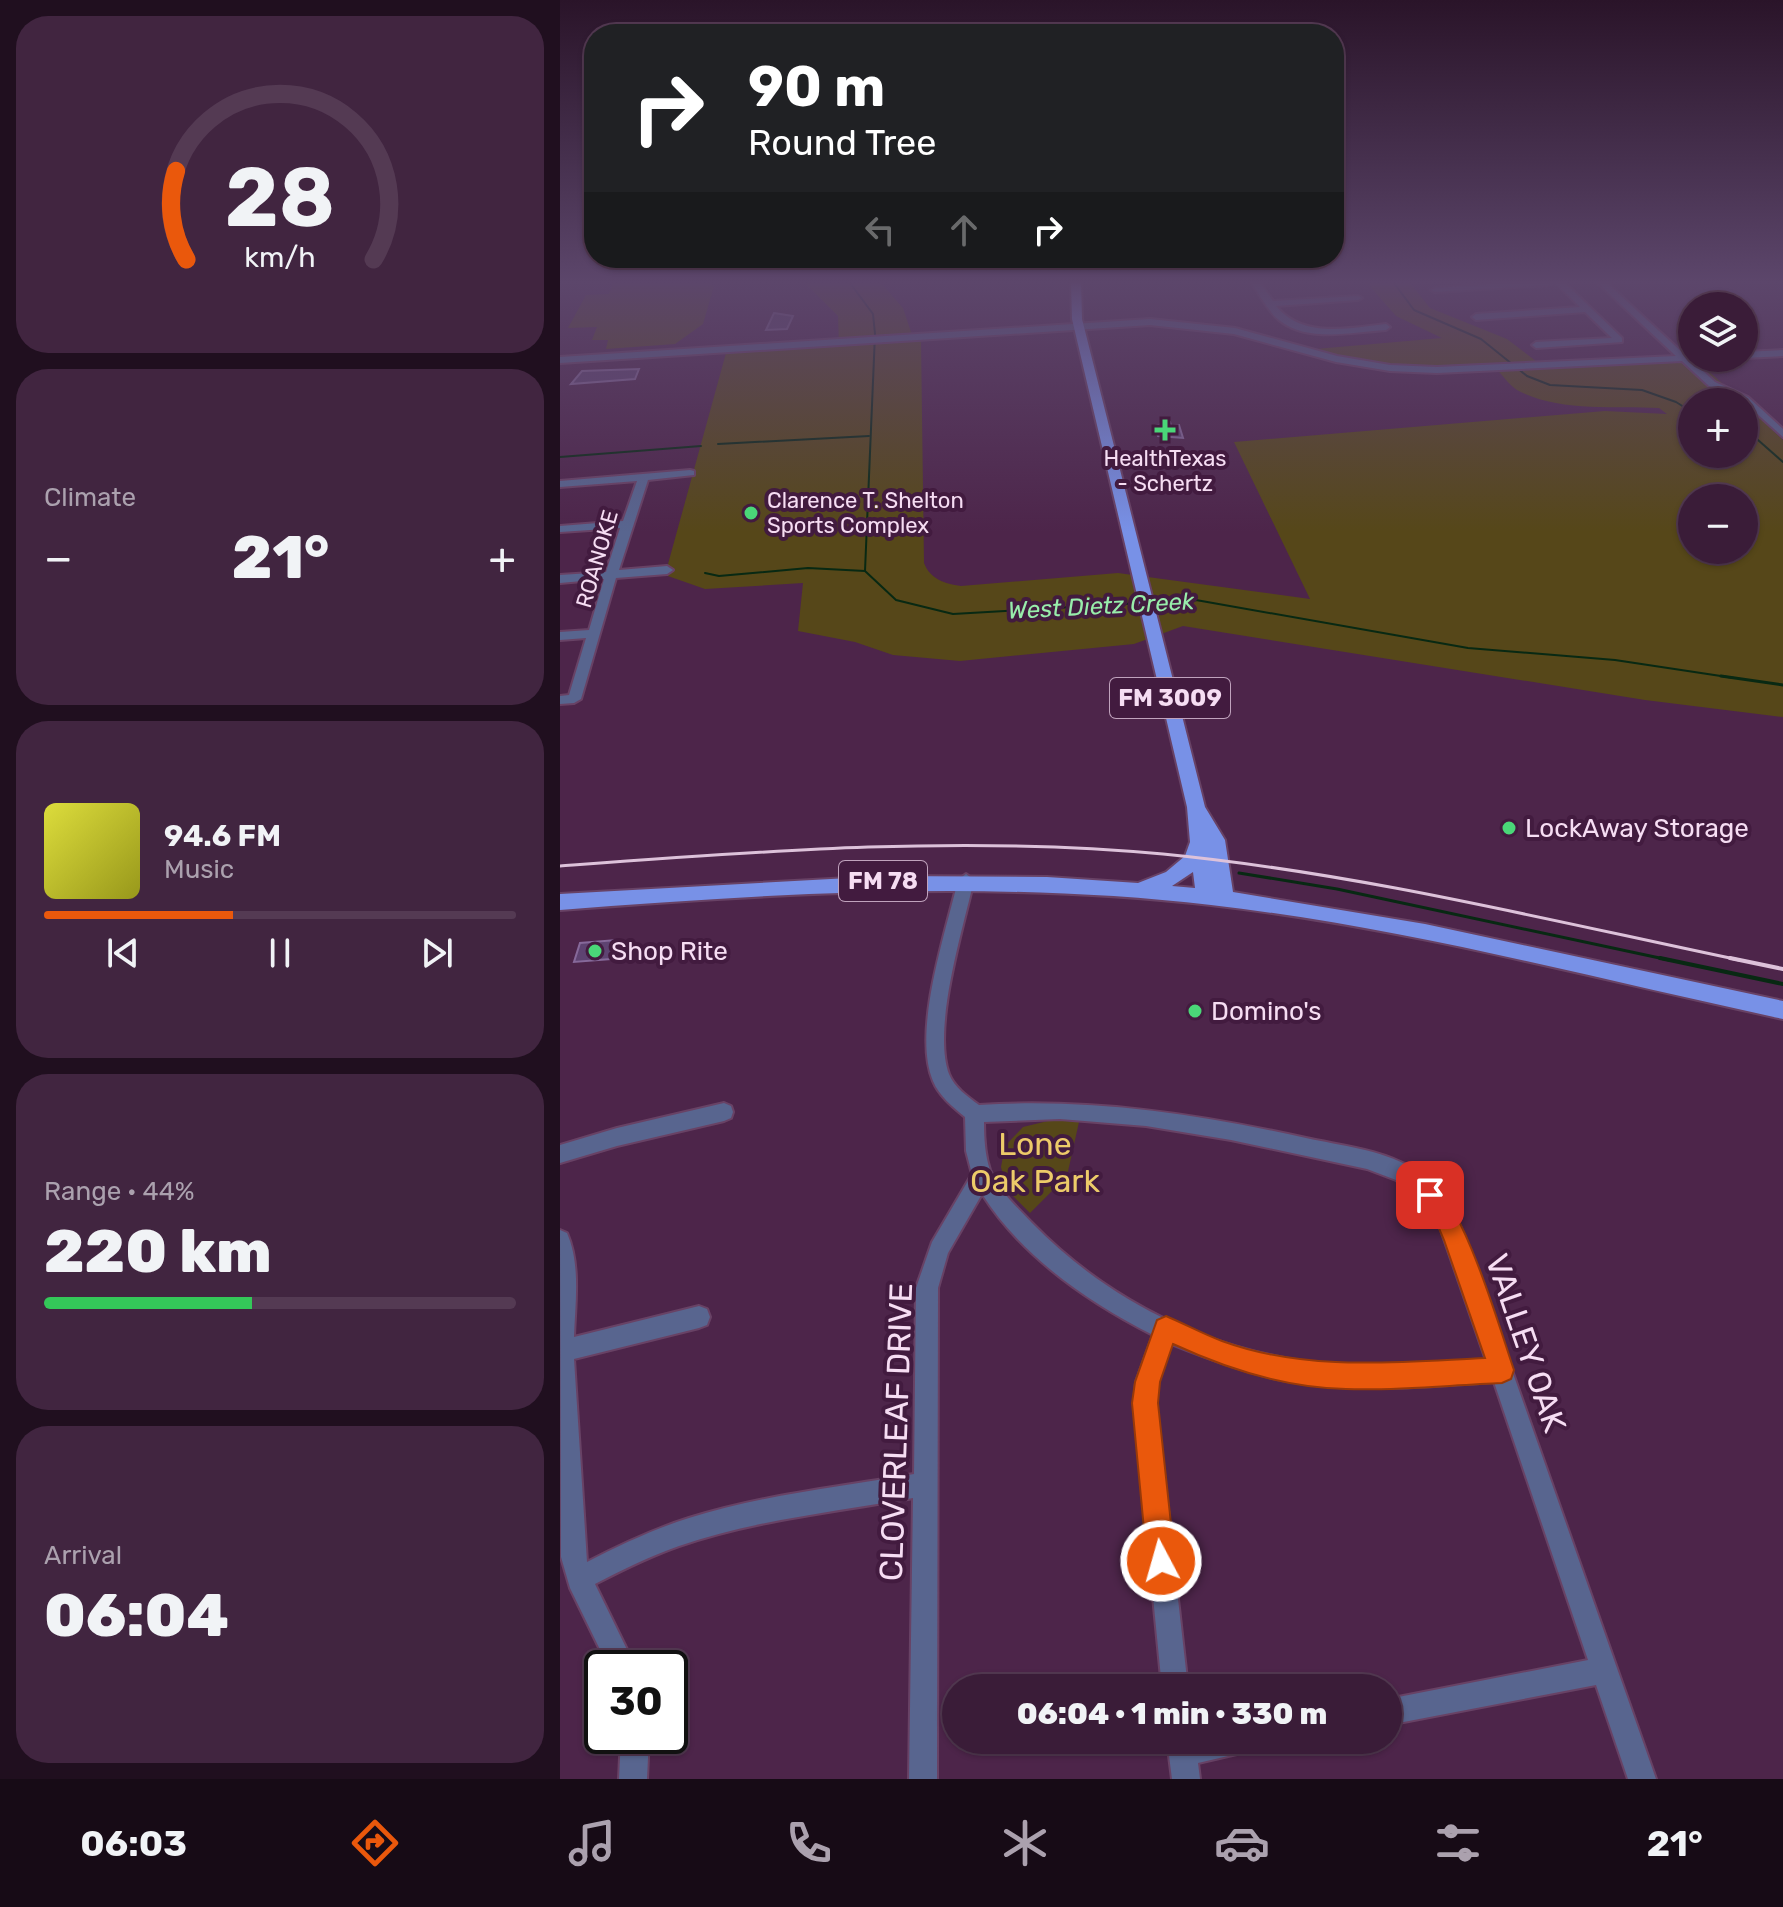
<!DOCTYPE html>
<meta charset="utf-8">
<style>
:root{--surface:#3a1c38;--page:#412540;--text:#f1f3f6;--muted:#aba1ae;--line:#543a53;--accent:#ea580c}
body{margin:0;font-family:Rubik,sans-serif;background:var(--page);color:var(--text);height:100vh;display:flex;flex-direction:column;font-size:30px;white-space:nowrap}
*{box-sizing:border-box;margin:0}
p{font-size:26px;color:var(--muted)}
.icon{flex:none;width:44px;height:44px;fill:none;stroke:currentColor;stroke-width:2;stroke-linecap:round;stroke-linejoin:round}
.map{position:relative;flex:1;overflow:hidden}
.details{display:flex;flex-direction:column;gap:16px;padding:16px;background:#200f1f;width:560px}
.details>*{flex:none}
.top-card{position:absolute;left:24px;top:24px;width:760px;height:244px;border-radius:32px;box-shadow:0 2px 6px #0004,0 0 0 2px var(--line);background:#202124;color:#fff;overflow:hidden}
.controls{position:absolute;left:1118px;top:292px;display:grid;gap:16px}
.controls a{display:grid;place-items:center;width:80px;height:80px;border-radius:50%;background:var(--surface);box-shadow:0 2px 6px #0004,0 0 0 2px var(--line);font-size:40px}
.speed{position:absolute;left:24px;top:1650px;display:flex;gap:16px;font-size:40px;font-weight:700;text-align:center}
.speed>*{display:grid;place-content:center;width:104px;height:104px;border-radius:50%;background:var(--surface);box-shadow:0 2px 6px #0004,0 0 0 2px var(--line);line-height:1}
.speed .limit{border:4px solid #111;border-radius:12px;background:#fff;color:#111}
.pin{position:absolute;display:grid;place-items:center;width:68px;height:68px;color:#fff;margin:-34px;border-radius:16px;box-shadow:0 4px 12px #0006}
.me{position:absolute;width:88px;margin:-44px;rotate:354deg;stroke-linejoin:round;filter:drop-shadow(0 0 6px #0008)}
.turn{display:flex;align-items:center;gap:28px;height:168px;padding:0 32px;font-size:36px}
.turn .icon{width:104px;height:104px;stroke-width:2.5}
.turn b{display:block;font-size:56px;line-height:68px}
.lanes{display:flex;align-items:center;height:76px;padding:0 32px;background:#0003;justify-content:center;gap:40px;direction:ltr}
.lanes .off{opacity:.35}
.big{font-size:60px;font-weight:800;line-height:1.1}
.details .widget{flex:1;display:flex;flex-direction:column;justify-content:center;gap:12px;min-width:0;padding:0 28px;border-radius:32px;background:var(--page)}
.details .dial{align-items:center;gap:0}
.dial svg{height:208px;overflow:visible;fill:none;stroke:var(--line);stroke-width:7;stroke-linecap:round;text-anchor:middle}
.dial text{fill:var(--text);stroke:none}
.song{display:flex;align-items:center;gap:24px}
.cover{width:96px;height:96px;border-radius:12px;background:linear-gradient(135deg,hsl(60 70% 55%),hsl(60 70% 35%))}
.played{height:8px;border-radius:4px;background:linear-gradient(90deg,var(--accent) 40%,var(--line) 40%)}
.keys{display:flex;justify-content:space-around;direction:ltr}
.heat{display:flex;justify-content:space-between;align-items:center;font-size:44px;direction:ltr}
.charge{height:12px;border-radius:6px;background:linear-gradient(90deg,#34c759 44%,var(--line) 0)}
.trip{position:absolute;left:382px;top:1674px;width:460px;height:80px;border-radius:40px;background:var(--surface);box-shadow:0 2px 6px #0004,0 0 0 2px var(--line);font-weight:800;line-height:80px;text-align:center}
.dock{display:flex;height:128px;justify-content:space-around;align-items:center;background:#170b16;color:var(--muted)}
.dock .icon{width:56px;height:56px}
.dock .selected{color:var(--accent)}
.dock b{font-size:36px;color:var(--text)}
main{display:flex;flex:1;min-height:0}
.map>svg:first-child{display:block}
.green{fill:#564719;fill-rule:evenodd}
.lines{fill:none;stroke-linecap:round;stroke-linejoin:round}
.stream-far2{stroke:#082913;stroke-width:2}
.stream-far1{stroke:#082913;stroke-width:3}
.stream{stroke:#082913;stroke-width:4}
.building{fill:#5e4371;stroke:#86699a;stroke-width:2}
.minor-casing{stroke:#684265;stroke-width:4}
.major-casing{stroke:#684265;stroke-width:4}
.minor{fill:#58658f;fill-rule:evenodd}
.major{fill:#7891e7;fill-rule:evenodd}
.rail-far1{stroke:#ddc2da;stroke-width:3}
.rail{stroke:#ddc2da;stroke-width:4}
.route{fill:#ea580c;stroke:#983908;stroke-width:2}
.poi-dot{fill:#4ad778;stroke:#421b3f;stroke-width:3}
.labels{text-anchor:middle;dominant-baseline:central;stroke-width:8;stroke-linejoin:round;paint-order:stroke}
.far-poi-label{font-size:22px;fill:#f6ddf3;stroke:#421b3f}
.far-street-label{font-size:22px;fill:#f6ddf3;stroke:#421b3f}
.far-water-label{font-size:24px;font-style:italic;fill:#98edab;stroke:#421b3f}
.shield{fill:#421b3f;stroke:#c0a3bd;stroke-width:2}
.shield-label{font-size:24px;font-weight:bold;fill:#f6ddf3}
.poi-label{font-size:26px;fill:#f6ddf3;stroke:#421b3f;text-anchor:start}
.near-park-label{font-size:32px;fill:#edcb69;stroke:#421b3f}
.near-street-label{font-size:32px;fill:#f6ddf3;stroke:#421b3f}
</style>
<main>
<section class="details">
<div class="widget dial"><svg viewBox="0 0 100 80">
<path d="M14 69A42 42 0 1 1 86 69"/>
<path d="M14 69A42 42 0 0 1 10 35" stroke="#ea580c"/>
<text x="50" y="56" font-size="32" font-weight="700">28</text>
<text x="50" y="72" font-size="11">km/h</text>
</svg></div>
<div class="widget"><p>Climate</p>
<div class="heat"><a>−</a><b class="big">21°</b><a>+</a></div>
</div>
<div class="widget">
<div class="song"><i class="cover"></i><div><b>94.6 FM</b><p>Music</p></div></div>
<div class="played"></div>
<div class="keys"><svg class="icon" aria-label="previous" viewBox="0 0 24 24"><path d="M18 5L8 12l10 7zM5 5v14"/></svg><svg class="icon" aria-label="pause" viewBox="0 0 24 24"><path d="M8 5v14M16 5v14"/></svg><svg class="icon" aria-label="next" viewBox="0 0 24 24"><path d="M6 5l10 7-10 7zM19 5v14"/></svg></div>
</div>
<div class="widget"><p>Range · 44%</p><b class="big">220 km</b><div class="charge"></div></div>
<div class="widget"><p>Arrival</p><b class="big">06:04</b></div>
</section>
<div class="map">
<svg width="1223" height="1779" viewBox="0 0 1223 1779">
<rect width="100%" height="100%" fill="#4d254a"/>
<g class="green">
<path d="M53,283H149L154,286L143,324L115,344L46,349L48,340H32L37,327L8,328L26,295L49,294Z"/>
<path d="M245,283H321L343,308L351,332L361,340L364,563C370,579 385,584 401,586L558,573L750,599L674,442L1045,411L1107,414L1099,408C1055,406 997,412 957,390C949,385 942,374 935,368H830L744,350L882,338L836,316L807,283H850L870,308L947,339L981,365L1134,358L1183,402H1132V454H1184V403L1223,440V717L1085,700L623,626L574,644L400,661L333,655L295,642L238,631L243,583L145,589L105,575L166,353L279,345L278,316ZM1132,498H1184V550H1132Z"/>
<path d="M492,1120L519,1122L507,1176L470,1213L447,1190L441,1167L445,1146L463,1127Z"/>
</g>
<g class="lines">
<g class="stream-far2">
<path d="M290,283L313,314L315,334L305,571L336,600L393,614L582,603"/>
<path d="M834,283L854,310L921,339L967,376L990,385L1082,390L1116,402L1132,412"/>
<path d="M1184,435L1198,440L1223,462"/>
<path d="M158,444L309,436"/>
<path d="M0,457L141,446"/>
<path d="M145,573L159,576L248,568L305,571"/>
<path d="M589,602L636,600L908,648L1055,660L1174,678"/>
</g>
<g class="stream-far1">
<path d="M1161,676L1223,685"/>
<path d="M679,873L777,889L1109,960"/>
</g>
<path class="stream" d="M1100,958L1223,984"/>
</g>
<g class="building">
<path d="M214,313L233,316L227,329L206,330Z"/>
<path d="M79,369L75,379L11,384L22,371Z"/>
<path d="M610,422L611,426L619,425L623,438L598,436L595,426Z"/>
<path d="M56,940L51,959L14,962L20,943Z"/>
</g>
<g class="lines">
<defs>
<g id="minor">
<path d="M692,283H700L713,301L798,296L802,298L798,300L716,306C743,339 789,328 826,324L830,327L826,330C793,332 747,343 719,320C707,310 700,295 692,283Z"/>
<path d="M951,283H992L988,285L875,292L871,290L875,288Z"/>
<path d="M996,283H1005L1062,338V342L976,348L972,345L976,342L1052,338L1025,312L916,320L912,317L916,314L1020,307Z"/>
<path d="M1038,283H1047L1126,356L1137,358L1132,361L1155,382L1188,397L1223,429V437L1184,402L1149,386L1122,361L877,373L830,371L776,362L674,334L590,325L0,363V357L590,319L675,328L777,356L830,365L877,367L1116,356Z"/>
<path d="M1223,350V356L1184,358V352Z"/>
<path d="M130,470L134,471V475L88,480L59,570L107,566L113,570L107,574L56,578L21,699L14,703L0,704V696L9,695L26,638L0,640V632L29,630L44,579L0,583V575L46,572L60,528L0,532V526L63,521L77,481L0,487V481Z"/>
<path d="M406,874L414,880C403,929 372,1028 389,1074C394,1087 408,1097 419,1105C530,1098 638,1114 746,1138C782,1146 820,1149 852,1168C879,1185 894,1211 906,1240L1096,1779H1068L1036,1685L828,1725V1699L1028,1660L934,1382C862,1387 788,1394 717,1379C681,1371 646,1358 611,1344L598,1382L596,1403L628,1688H602L574,1403L576,1382L593,1335C528,1302 462,1257 422,1194L388,1253L378,1288L377,1779H349L353,1498C275,1512 194,1520 119,1546C90,1556 62,1570 35,1584L76,1668H49L10,1588L1,1557L0,1230L7,1233C21,1265 15,1304 14,1337L139,1306L147,1309L150,1317L147,1325L139,1328L14,1359L27,1562C60,1545 94,1529 129,1518C202,1495 279,1487 354,1474L356,1288L372,1242L412,1174L406,1151L405,1117C393,1107 379,1096 373,1081C352,1031 386,932 398,880ZM500,1119L586,1126L671,1140L807,1169L836,1180L861,1200L881,1230L926,1360C858,1365 787,1371 719,1357C626,1339 538,1291 472,1223C457,1207 438,1190 430,1170C425,1155 424,1138 424,1122Z"/>
<path d="M164,1103L171,1106L173,1112L171,1118L164,1121L57,1146L0,1163V1145L57,1128Z"/>
<path d="M61,1736H89L87,1779H59Z"/>
<path d="M607,1740H698L694,1750L638,1763L640,1779H612Z"/>
</g>
<path id="major" d="M511,283H521L522,319L645,807L665,840L673,892L865,924L1223,1001V1019C1033,978 844,927 651,905C434,880 217,893 0,910V894L326,876L487,877L578,883L606,872L625,856L630,842L627,807L512,319ZM633,872L635,888L612,886Z"/>
</defs>
<use href="#minor" class="minor-casing"/>
<use href="#major" class="major-casing"/>
<use href="#minor" class="minor"/>
<use href="#major" class="major"/>
<path class="rail-far1" d="M0,866C200,851 403,835 603,854C798,873 988,920 1179,960"/>
<path class="rail" d="M1170,958L1223,969"/>
</g>
<linearGradient id="sky" x2="0" y2="1"><stop stop-color="#2a1429"/><stop offset="0.53" stop-color="#5c466b"/><stop offset="1" stop-color="#5c466b" stop-opacity="0"/></linearGradient>
<rect width="1223" height="532" fill="url(#sky)"/>
<path class="route" d="M870,1184C902,1197 941,1333 954,1370L951,1379L942,1383C890,1385 837,1391 786,1389C726,1388 667,1369 613,1344L600,1382L598,1403L615,1561L611,1571L601,1575L591,1571L587,1561L572,1403L575,1382L597,1320L606,1316C625,1324 643,1334 662,1341C747,1372 837,1362 925,1358L884,1240L875,1219L858,1195L862,1187Z"/>
<g class="poi-dot">
<path d="M601 418h8v8h8v8h-8v8h-8v-8h-8v-8h8z"/>
<circle cx="191" cy="513" r="8"/>
<circle cx="949" cy="828" r="8"/>
<circle cx="35" cy="951" r="8"/>
<circle cx="635" cy="1011" r="8"/>
</g>
<g class="labels">
<g class="far-poi-label">
<text x="605" y="458">HealthTexas<tspan x="605" dy="25">- Schertz</tspan></text>
<text x="207" y="500" text-anchor="start">Clarence T. Shelton<tspan x="207" dy="25">Sports Complex</tspan></text>
</g>
<g class="far-street-label">
<text transform="translate(37 559) rotate(-74)">ROANOKE</text>
</g>
<g class="far-water-label">
<text transform="translate(541 606) rotate(-3)">West Dietz Creek</text>
</g>
<g class="shield">
<rect x="550" y="678" width="120" height="40" rx="6"/>
<rect x="279" y="861" width="88" height="40" rx="6"/>
</g>
<g class="shield-label">
<text x="610" y="698">FM 3009</text>
<text x="323" y="881">FM 78</text>
</g>
<g class="poi-label">
<text x="965" y="828">LockAway Storage</text>
<text x="51" y="951">Shop Rite</text>
<text x="651" y="1011">Domino's</text>
</g>
<g class="near-park-label">
<text x="475" y="1144">Lone<tspan x="475" dy="37">Oak Park</tspan></text>
</g>
<g class="near-street-label">
<text transform="translate(966 1343) rotate(71)">VALLEY OAK</text>
<text transform="translate(336 1432) rotate(-88)">CLOVERLEAF DRIVE</text>
</g>
</g>
</svg>
<div class="controls">
<a><svg class="icon" aria-label="layers" viewBox="0 0 24 24"><path d="M12 4l9 5-9 5-9-5zM3 14l9 5 9-5"/></svg></a>
<a>+</a>
<a>−</a>
</div>
<div class="speed"><div class="limit">30</div></div>
<div class="pin" style="left:870px;top:1195px;background:#d93025"><svg class="icon" aria-label="arrive" viewBox="0 0 24 24"><path d="M6 21V4h12l-3 4 3 4H6"/></svg></div>
<svg class="me" style="left:601px;top:1561px" viewBox="-20 -20 40 40"><circle r="17" fill="#ea580c" stroke="#fff" stroke-width="3"/><path d="M0-11L8 9 0 5-8 9z" fill="#fff"/></svg>
<div class="trip">06:04 · 1 min · 330 m</div>
<div class="top-card">
<div class="turn"><svg class="icon" aria-label="right" viewBox="0 0 24 24"><path d="M7 20v-9h11M14 6l5 5-5 5"/></svg><div><b>90 m</b>Round Tree</div></div>
<div class="lanes"><svg class="icon off" aria-label="left" viewBox="0 0 24 24"><path d="M17 20v-9H6M10 6l-5 5 5 5"/></svg><svg class="icon off" aria-label="ahead" viewBox="0 0 24 24"><path d="M12 20V5M6 11l6-6 6 6"/></svg><svg class="icon" aria-label="right" viewBox="0 0 24 24"><path d="M7 20v-9h11M14 6l5 5-5 5"/></svg></div>
</div>
</div>
</main>
<nav class="dock">
<b>06:03</b>
<svg class="icon selected" aria-label="directions" viewBox="0 0 24 24"><path d="M12 3l9 9-9 9-9-9zM9 14v-3h6M13 9l2 2-2 2"/></svg>
<svg class="icon" aria-label="music" viewBox="0 0 24 24"><path d="M9 18V5l10-2v13"/><circle cx="6" cy="18" r="3"/><circle cx="16" cy="16" r="3"/></svg>
<svg class="icon" aria-label="phone" viewBox="0 0 24 24"><path d="M5 4h4l2 5-3 2q2 4 5 5l2-3 5 2v4C11 20 4 13 5 4z"/></svg>
<svg class="icon" aria-label="climate" viewBox="0 0 24 24"><path d="M12 3v18M4 7l16 10M4 17L20 7"/></svg>
<svg class="icon" aria-label="car" viewBox="0 0 24 24"><path d="M5 17H2v-5l4-1 3-4h7l3 4 3 1v5h-3M9 17h6M6 11h13"/><circle cx="7" cy="17" r="2"/><circle cx="17" cy="17" r="2"/></svg>
<svg class="icon" aria-label="filters" viewBox="0 0 24 24"><path d="M4 7h16M4 17h16"/><circle cx="9" cy="7" r="2"/><circle cx="15" cy="17" r="2"/></svg>
<b>21°</b>
</nav>
